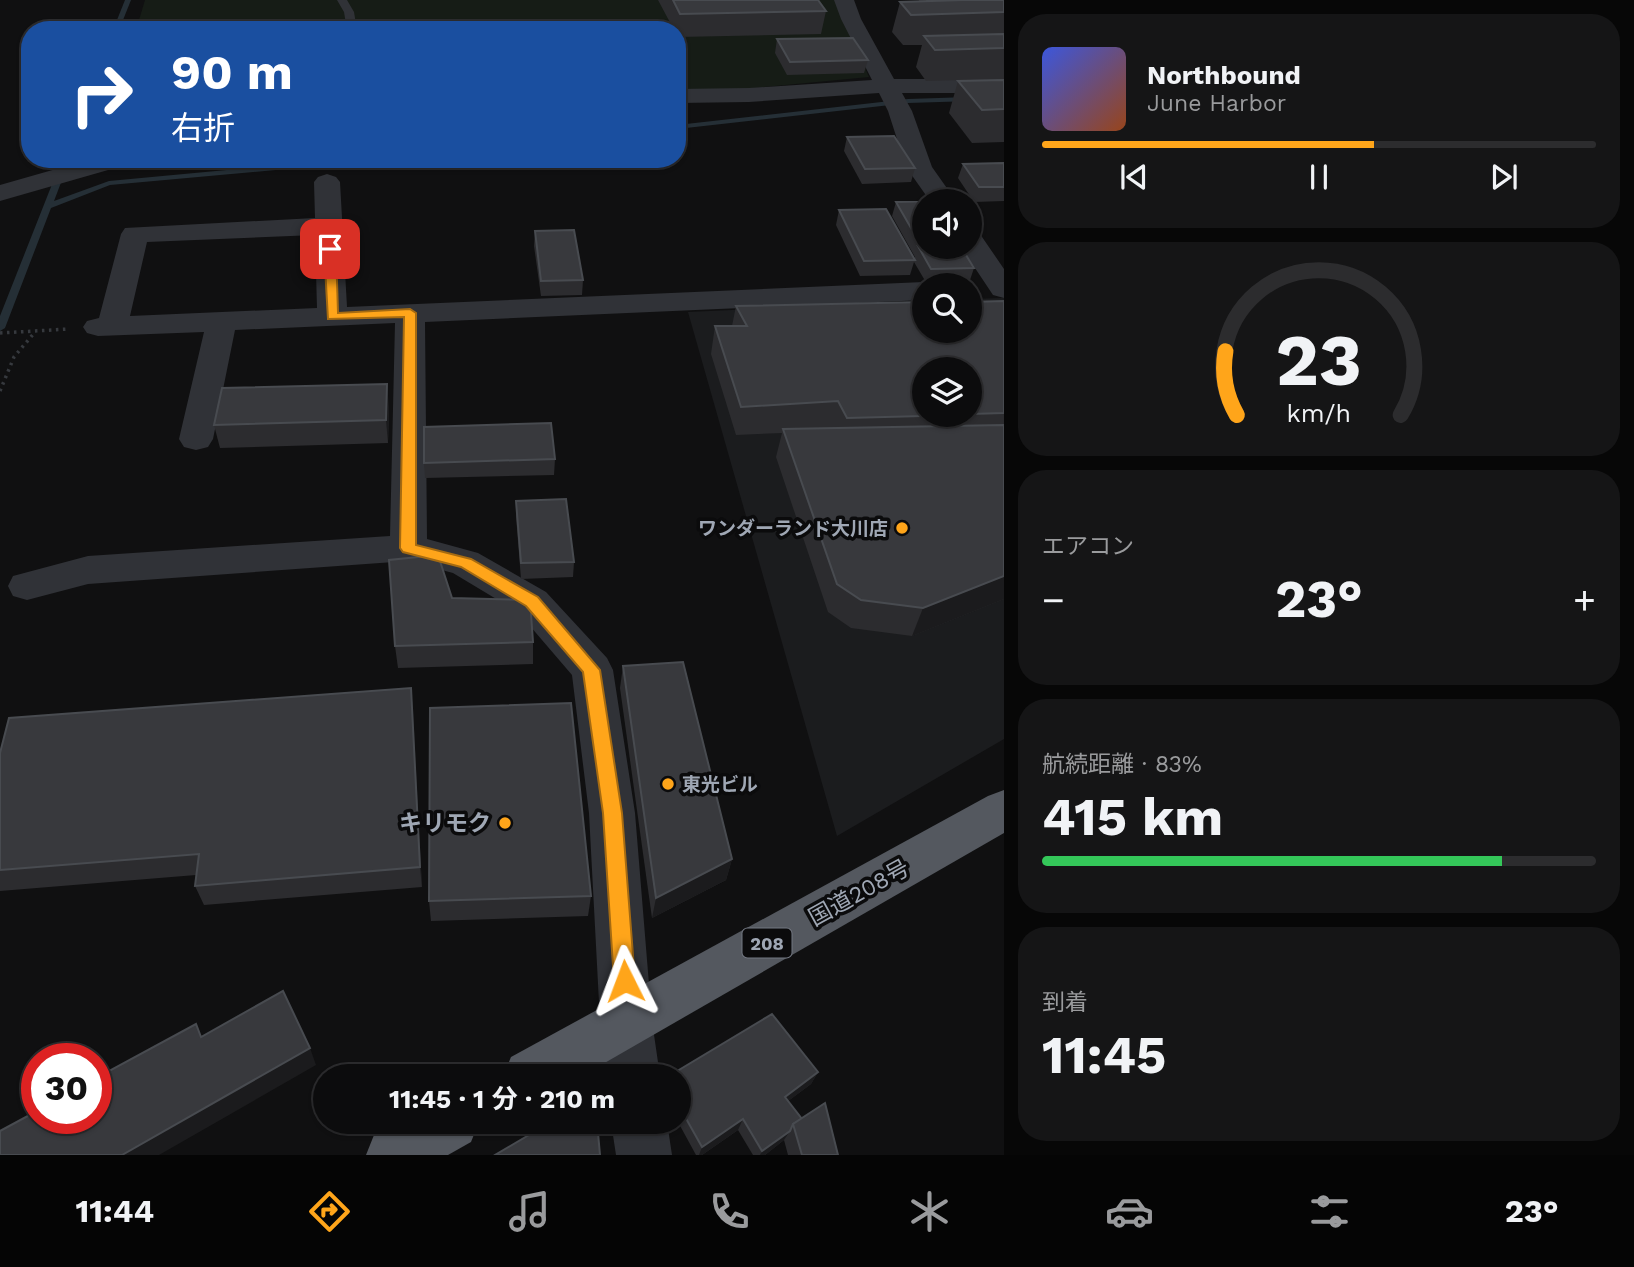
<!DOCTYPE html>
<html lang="ja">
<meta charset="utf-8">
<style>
:root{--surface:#0c0c0d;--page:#151516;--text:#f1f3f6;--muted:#9a9b9d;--line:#2c2c2e;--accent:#ffa51a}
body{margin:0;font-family:"Work Sans","Noto Sans JP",sans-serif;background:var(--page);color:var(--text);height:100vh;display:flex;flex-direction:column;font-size:26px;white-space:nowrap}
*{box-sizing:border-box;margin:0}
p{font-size:23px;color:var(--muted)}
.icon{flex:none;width:38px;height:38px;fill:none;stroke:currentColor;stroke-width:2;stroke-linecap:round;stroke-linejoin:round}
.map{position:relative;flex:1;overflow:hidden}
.sheet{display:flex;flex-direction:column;gap:14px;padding:14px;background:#070707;width:630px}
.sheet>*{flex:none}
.banner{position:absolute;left:21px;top:21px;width:665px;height:147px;border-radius:28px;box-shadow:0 2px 5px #0004,0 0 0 2px var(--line);background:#1a4fa0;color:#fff;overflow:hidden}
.controls{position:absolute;left:912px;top:189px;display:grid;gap:14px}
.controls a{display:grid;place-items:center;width:70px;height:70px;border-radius:50%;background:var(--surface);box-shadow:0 2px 5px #0004,0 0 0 2px var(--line);font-size:35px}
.speed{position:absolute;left:21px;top:1043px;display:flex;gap:14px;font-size:35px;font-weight:700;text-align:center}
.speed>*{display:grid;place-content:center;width:91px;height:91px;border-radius:50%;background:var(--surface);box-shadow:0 2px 5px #0004,0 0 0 2px var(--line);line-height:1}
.speed .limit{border:10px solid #d22;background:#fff;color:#111}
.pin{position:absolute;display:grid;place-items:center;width:60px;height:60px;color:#fff;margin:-30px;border-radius:14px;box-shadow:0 4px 10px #0006}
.me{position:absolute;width:77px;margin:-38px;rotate:357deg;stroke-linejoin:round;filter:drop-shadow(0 0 5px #0008)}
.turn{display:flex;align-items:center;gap:24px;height:147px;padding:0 35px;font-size:32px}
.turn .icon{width:91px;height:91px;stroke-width:2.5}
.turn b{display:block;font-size:49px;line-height:60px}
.big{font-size:52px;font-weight:700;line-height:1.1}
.sheet .tile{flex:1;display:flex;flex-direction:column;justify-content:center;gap:10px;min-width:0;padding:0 24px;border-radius:28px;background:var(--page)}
.sheet .dial{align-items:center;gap:0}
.dial svg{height:182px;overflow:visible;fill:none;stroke:var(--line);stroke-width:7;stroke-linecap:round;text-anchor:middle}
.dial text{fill:var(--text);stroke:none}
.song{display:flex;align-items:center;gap:21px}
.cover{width:84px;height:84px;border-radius:10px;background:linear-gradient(135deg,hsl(230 70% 55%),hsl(20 70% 35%))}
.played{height:7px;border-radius:4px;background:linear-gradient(90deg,var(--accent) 60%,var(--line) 60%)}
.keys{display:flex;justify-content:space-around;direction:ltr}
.heat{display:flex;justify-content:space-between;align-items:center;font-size:38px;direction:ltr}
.charge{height:10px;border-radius:5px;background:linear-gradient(90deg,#34c759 83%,var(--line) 0)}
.trip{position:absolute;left:313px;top:1064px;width:378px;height:70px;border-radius:35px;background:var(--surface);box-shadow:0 2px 5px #0004,0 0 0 2px var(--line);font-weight:700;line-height:70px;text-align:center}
.tab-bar{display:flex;height:112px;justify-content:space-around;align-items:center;background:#050505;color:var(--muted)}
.tab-bar .icon{width:49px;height:49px}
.tab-bar .current{color:var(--accent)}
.tab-bar b{font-size:32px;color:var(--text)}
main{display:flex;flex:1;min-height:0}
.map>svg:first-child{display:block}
.built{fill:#1b1c1e;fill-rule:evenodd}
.green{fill:#161c16}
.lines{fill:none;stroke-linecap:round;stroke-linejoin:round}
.stream{fill:#252f36;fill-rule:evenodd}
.path{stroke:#36393e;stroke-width:3.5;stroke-dasharray:2.5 4.5;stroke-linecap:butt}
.service{fill:#303237;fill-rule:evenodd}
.minor{fill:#303237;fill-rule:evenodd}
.trunk{fill:#54585f;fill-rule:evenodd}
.wall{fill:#2c2c2f}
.shaded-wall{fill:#1b1b1d}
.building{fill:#38393d;stroke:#484b50;stroke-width:2}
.route{fill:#ffa51a;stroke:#a66b11;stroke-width:2}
.poi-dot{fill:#ffa51a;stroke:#0b0b0c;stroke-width:2.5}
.labels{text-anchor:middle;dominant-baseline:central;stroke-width:7;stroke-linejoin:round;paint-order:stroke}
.shield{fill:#0b0b0c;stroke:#737882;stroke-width:2}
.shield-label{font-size:18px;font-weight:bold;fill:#9fa7b4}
.poi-label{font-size:19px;font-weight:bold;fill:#9fa7b4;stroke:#0b0b0c;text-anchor:end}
.near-poi-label{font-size:23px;font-weight:bold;fill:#9fa7b4;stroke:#0b0b0c;text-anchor:end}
.near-street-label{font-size:23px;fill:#9fa7b4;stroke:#0b0b0c}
</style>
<main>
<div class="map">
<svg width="1004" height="1155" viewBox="0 0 1004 1155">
<rect width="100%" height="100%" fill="#101011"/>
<path class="built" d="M1004,298V739L837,836L688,312L924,301V331H970V299ZM924,369H970V415H924Z"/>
<path class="green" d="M145,0H835L869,77L743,89H677V30H136Z"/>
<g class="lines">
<g class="stream">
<path d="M125,0H131L119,30H113Z"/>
<path d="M969,97L973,99L972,101L908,103L677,129V125L908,99Z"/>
<path d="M62,159H70L54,201L109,181L346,159H379L375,161L110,185L51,208L5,328L0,331V316Z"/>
</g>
<g class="path">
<path d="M0,333L69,329"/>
<path d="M0,391L14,357L35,332"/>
</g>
<path class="service" d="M337,0H347L354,12L357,30H347L344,12Z"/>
<g class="minor">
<path d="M834,0H854L861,19L894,79H1004V93H902L912,111L932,167L956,201H930L906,167L888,111L879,93L749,102L677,103V89L749,88L872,80L841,19Z"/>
<path d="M91,159H132L129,164L0,201V185Z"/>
<path d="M327,174L336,177L340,182L347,307L924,282L935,285H924V300L425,322L427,539L478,553L546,592L607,658L613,670L635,813L652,1021L660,1076H606L600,1021L589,813L572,675L518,612L453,573L408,561L88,584L27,600L13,596L8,586L13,576L88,556L390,536L395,323L235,330L213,439L208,447L196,450L184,447L179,439L204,332L98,336L87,333L83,327L87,321L99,318L121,234L125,228L315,218L314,182L318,177ZM315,235L317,308L130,316L147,242Z"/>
<path d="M970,232L980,234L1004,269V298L993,295L961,247H970Z"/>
<path d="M611,1122H667L672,1155H616Z"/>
</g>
<g class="trunk">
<path d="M1004,790V833L582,1076H503L511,1057L988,796Z"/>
<path d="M397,1122H479L471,1142L448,1155H366L374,1135Z"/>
</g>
</g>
<g class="wall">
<path d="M658,0H818L826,11L821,34L678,37L677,30H674Z"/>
<path d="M919,0H1004V79L926,81L916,67L922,45H903L892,32L900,2L919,1Z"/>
<path d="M777,39L868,60L864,73L787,75L775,53Z"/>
<path d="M1004,80V142L972,143L949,113L958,81Z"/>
<path d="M847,137L915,168L911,182L862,184L844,151Z"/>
<path d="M1004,163V201L974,202L958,178L963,164Z"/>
<path d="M924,201V247L974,268L969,283L927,284L914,262L910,275L860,276L836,225L839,210L914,259L915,257L892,216L896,202Z"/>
<path d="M535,231L583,280L582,295L541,296L534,246Z"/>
<path d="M1004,301V599L912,636L851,628L828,612L776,457L782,433L736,435L711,354L715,326H732L736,306Z"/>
<path d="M389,407L388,443L220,448L214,425Z"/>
<path d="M555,459L554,475L425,478L424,463Z"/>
<path d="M516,501L574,562L573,577L521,579L516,516Z"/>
<path d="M452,598L533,642V664L398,668L395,646Z"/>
<path d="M623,666L732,859L726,880L652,918L620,688Z"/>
<path d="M411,688L422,887L204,905L195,886L196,875L0,891V753Z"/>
<path d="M591,896L588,916L431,921L429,901Z"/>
<path d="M818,1072L811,1084L788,1101L802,1119L838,1155H788L784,1140L765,1155H753L738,1130L702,1155H696L678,1122H679V1076Z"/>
</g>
<g class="shaded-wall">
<path d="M387,384L389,407L388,443L386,420Z"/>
<path d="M1004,576V599L912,636L923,608Z"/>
<path d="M411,688L413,710L422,887L420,867Z"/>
<path d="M732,859L726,880L652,918L656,898Z"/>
<path d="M310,1048L316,1065L159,1155H122Z"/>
<path d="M818,1072L811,1084L779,1108L785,1097Z"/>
<path d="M743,1119L738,1130L702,1155H699L702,1147Z"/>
<path d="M790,1131L784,1140L765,1155H760L762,1151Z"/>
</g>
<g class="building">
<path d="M673,0H818L826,11L680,14Z"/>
<path d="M927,0H963L928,1Z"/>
<path d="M963,0H1004V12L911,15L900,2Z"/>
<path d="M1004,34V48L935,50L924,36Z"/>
<path d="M853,38L868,60L790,62L777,39Z"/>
<path d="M1004,80V109L982,110L958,81Z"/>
<path d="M894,136L915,168L865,169L847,137Z"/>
<path d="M1004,163V187H979L963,164Z"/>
<path d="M924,201V241L919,242L896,202L934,201Z"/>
<path d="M886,209L915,260L864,261L839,210Z"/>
<path d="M574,230L583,280L541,281L535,231Z"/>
<path d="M918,246L961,247L974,268L931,269Z"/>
<path d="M1004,301V413L970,414V369H924V415H961L847,418L838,401L741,407L715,326H747L736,306L924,302V331H970V302Z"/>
<path d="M387,384L386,420L214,425L222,388Z"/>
<path d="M551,423L555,459L424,463V427Z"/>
<path d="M1004,425V576L923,608L861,600L837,584L783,429Z"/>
<path d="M566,499L574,562L521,563L516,501Z"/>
<path d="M438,555L452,598L530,600L533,642L395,646L389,560Z"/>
<path d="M683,662L732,859L656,898L623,666Z"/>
<path d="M411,688L420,867L195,886L199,854L0,870V753L9,718Z"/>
<path d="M571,703L591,896L429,901L430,708Z"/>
<path d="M283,991L310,1048L122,1155H0V1131L37,1111V1118H96V1078L196,1024L201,1037Z"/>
<path d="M772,1014L818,1072L785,1097L802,1119L793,1124L790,1131L762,1151L743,1119L702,1147L679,1106V1076H669Z"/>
<path d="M825,1103L838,1155H802L793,1124Z"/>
<path d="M551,1122H597L600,1155H495Z"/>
</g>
<path class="route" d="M330,246L336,249L338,313L410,309L416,313V545L471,559L538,597L600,670L622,813L635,981L632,989L625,992L617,989L614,981L603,813L583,672L526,606L461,567L403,552L400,548L404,317L328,319L324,249Z"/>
<g class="poi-dot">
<circle cx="902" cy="528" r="7"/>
<circle cx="668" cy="784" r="7"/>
<circle cx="505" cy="823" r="7"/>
</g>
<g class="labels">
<rect class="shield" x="742.5" y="928.5" width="49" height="29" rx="5"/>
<g class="shield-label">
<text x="767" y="943">208</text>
</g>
<g class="poi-label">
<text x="888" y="528">ワンダーランド大川店</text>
<text x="682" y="784" text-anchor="start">東光ビル</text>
</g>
<g class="near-poi-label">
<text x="491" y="823">キリモク</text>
</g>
<g class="near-street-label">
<text transform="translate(859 893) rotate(-29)">国道208号</text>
</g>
</g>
</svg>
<div class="controls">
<a><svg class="icon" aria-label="sound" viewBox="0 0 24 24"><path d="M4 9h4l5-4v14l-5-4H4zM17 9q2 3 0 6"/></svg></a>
<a><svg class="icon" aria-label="search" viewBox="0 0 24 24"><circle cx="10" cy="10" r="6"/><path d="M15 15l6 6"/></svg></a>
<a><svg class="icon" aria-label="layers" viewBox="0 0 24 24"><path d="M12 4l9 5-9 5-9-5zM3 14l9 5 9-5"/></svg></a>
</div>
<div class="speed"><div class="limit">30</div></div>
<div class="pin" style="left:330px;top:249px;background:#d93025"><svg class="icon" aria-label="arrive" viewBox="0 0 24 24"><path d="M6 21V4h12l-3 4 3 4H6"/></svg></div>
<svg class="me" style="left:625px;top:981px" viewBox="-20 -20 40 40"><path d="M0-17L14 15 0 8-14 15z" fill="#ffa51a" stroke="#fff" stroke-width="4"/></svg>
<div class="trip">11:45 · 1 分 · 210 m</div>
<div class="banner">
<div class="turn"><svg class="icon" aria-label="right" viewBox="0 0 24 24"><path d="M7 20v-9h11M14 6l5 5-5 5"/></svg><div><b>90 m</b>右折</div></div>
</div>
</div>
<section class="sheet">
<div class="tile">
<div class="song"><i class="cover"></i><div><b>Northbound</b><p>June Harbor</p></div></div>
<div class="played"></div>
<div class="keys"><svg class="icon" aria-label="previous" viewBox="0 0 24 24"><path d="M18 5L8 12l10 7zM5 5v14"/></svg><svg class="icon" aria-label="pause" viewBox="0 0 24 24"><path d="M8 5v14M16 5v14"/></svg><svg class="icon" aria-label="next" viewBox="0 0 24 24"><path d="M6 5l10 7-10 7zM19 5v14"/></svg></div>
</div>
<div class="tile dial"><svg viewBox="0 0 100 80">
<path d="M14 69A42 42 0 1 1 86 69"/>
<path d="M14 69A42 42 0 0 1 9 41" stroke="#ffa51a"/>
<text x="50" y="56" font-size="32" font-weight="700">23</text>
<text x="50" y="72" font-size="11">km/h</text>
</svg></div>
<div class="tile"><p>エアコン</p>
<div class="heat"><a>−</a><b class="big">23°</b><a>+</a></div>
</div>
<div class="tile"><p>航続距離 · 83%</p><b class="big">415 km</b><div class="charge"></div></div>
<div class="tile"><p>到着</p><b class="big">11:45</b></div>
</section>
</main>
<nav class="tab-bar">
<b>11:44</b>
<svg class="icon current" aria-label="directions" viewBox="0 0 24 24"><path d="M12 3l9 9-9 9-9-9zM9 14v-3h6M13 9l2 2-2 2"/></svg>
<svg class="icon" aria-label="music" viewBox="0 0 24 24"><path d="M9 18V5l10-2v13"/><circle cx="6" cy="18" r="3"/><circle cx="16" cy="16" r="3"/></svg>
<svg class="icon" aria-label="phone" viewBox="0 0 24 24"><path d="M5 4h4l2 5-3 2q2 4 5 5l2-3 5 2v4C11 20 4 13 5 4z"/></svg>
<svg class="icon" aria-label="climate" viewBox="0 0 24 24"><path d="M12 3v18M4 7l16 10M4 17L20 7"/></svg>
<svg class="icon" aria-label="car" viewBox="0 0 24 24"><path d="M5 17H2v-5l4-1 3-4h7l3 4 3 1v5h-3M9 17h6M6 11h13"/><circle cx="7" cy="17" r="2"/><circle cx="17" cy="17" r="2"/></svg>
<svg class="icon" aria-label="filters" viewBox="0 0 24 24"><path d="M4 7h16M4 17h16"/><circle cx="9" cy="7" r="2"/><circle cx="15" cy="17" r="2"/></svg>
<b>23°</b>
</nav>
